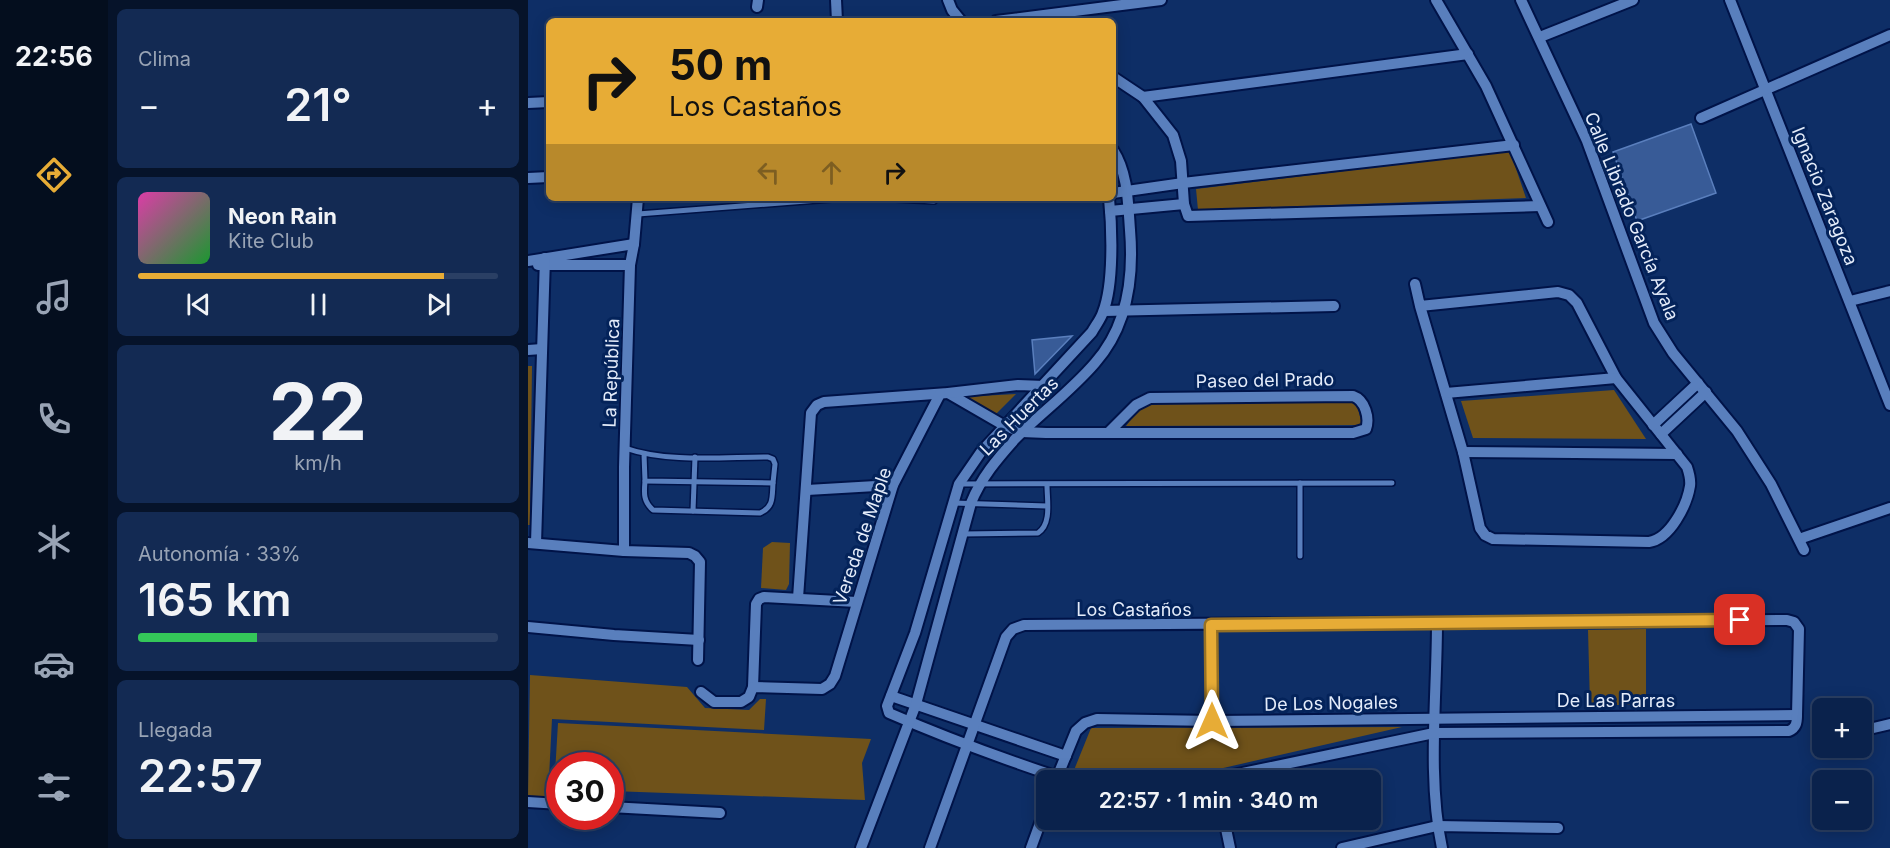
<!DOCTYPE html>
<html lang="es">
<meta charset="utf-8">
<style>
:root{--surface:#0a224c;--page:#132a53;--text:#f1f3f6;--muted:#99a4b5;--line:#2a3f64;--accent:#e7ac36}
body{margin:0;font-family:Inter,sans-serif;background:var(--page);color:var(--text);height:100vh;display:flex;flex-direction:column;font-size:22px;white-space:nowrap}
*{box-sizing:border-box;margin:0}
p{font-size:20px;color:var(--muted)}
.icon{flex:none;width:33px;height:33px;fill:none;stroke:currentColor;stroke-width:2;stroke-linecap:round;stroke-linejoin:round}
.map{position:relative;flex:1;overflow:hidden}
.side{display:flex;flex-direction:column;gap:9px;padding:9px;background:#06132a;width:420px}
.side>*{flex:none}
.guide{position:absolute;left:18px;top:18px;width:570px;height:183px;border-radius:9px;box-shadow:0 3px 15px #0003,0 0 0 2px var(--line);background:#e7ac36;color:#111;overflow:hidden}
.controls{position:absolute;left:1284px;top:698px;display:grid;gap:12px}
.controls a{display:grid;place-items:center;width:60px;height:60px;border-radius:9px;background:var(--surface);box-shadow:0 3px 15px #0003,0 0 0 2px var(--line);font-size:30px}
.speed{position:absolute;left:18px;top:752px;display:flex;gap:12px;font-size:30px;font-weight:700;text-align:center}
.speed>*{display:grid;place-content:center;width:78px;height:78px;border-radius:50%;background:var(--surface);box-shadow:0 3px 15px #0003,0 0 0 2px var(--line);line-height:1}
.speed .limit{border:9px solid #d22;background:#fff;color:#111}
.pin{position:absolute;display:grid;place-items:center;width:51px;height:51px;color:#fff;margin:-26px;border-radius:12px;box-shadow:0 3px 9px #0006}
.me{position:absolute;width:66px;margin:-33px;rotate:0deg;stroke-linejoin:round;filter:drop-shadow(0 0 4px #0008)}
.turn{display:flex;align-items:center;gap:21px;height:126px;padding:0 24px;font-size:27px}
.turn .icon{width:78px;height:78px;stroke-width:2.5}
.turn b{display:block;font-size:42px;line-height:51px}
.lanes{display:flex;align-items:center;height:57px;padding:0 24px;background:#0003;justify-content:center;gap:30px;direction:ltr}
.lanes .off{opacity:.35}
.big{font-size:45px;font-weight:600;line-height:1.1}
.side .card{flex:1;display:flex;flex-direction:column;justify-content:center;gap:9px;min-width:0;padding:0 21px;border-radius:9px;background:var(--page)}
.side .dial{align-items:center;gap:0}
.dial b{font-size:78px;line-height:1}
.song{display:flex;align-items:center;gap:18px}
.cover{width:72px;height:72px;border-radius:9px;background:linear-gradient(135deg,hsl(320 70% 55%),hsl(130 70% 35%))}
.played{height:6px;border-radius:3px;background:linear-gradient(90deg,var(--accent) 85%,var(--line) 85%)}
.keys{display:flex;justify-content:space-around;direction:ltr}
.heat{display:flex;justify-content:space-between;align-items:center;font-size:33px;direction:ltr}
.charge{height:9px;border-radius:4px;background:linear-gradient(90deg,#34c759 33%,var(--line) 0)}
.trip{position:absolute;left:508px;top:770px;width:345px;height:60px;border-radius:9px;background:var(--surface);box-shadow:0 3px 15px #0003,0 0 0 2px var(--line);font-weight:600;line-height:60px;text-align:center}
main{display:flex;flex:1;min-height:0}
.menu{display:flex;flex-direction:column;width:108px;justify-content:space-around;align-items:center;background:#040e1e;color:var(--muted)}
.menu .icon{width:42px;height:42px}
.menu .on{color:var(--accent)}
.menu b{font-size:27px;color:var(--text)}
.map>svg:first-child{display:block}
.green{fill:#6f521a}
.building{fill:#385b97;stroke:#5a7fbd;stroke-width:1.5}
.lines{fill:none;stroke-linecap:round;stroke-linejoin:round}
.lane-casing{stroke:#001348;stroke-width:8}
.street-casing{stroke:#001348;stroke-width:14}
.lane{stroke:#597fbd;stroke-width:5}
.street{stroke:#597fbd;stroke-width:10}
.route-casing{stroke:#967023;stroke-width:15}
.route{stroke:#e7ac36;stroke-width:10}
.labels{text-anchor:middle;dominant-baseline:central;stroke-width:6;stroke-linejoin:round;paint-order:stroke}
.street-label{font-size:18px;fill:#e4ecfa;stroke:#04235a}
</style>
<main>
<nav class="menu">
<b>22:56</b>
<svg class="icon on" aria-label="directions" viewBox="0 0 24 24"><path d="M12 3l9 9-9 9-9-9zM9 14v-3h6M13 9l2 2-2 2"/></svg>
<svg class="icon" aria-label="music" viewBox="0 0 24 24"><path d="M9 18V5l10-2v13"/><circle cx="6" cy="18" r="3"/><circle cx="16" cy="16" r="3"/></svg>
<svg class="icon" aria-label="phone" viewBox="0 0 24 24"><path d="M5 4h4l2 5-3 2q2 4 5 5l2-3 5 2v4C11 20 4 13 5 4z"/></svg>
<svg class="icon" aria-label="climate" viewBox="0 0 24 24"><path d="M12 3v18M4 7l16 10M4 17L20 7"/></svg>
<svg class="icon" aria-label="car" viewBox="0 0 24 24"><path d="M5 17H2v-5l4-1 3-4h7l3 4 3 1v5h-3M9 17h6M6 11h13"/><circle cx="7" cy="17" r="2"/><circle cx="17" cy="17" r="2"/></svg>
<svg class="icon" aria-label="filters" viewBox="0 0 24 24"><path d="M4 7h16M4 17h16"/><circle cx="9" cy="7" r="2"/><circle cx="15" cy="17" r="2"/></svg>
</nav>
<section class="side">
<div class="card"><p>Clima</p>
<div class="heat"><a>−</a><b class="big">21°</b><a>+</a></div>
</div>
<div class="card">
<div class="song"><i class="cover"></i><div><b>Neon Rain</b><p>Kite Club</p></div></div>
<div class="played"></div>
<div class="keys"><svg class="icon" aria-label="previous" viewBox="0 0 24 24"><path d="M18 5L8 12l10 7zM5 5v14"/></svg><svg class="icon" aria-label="pause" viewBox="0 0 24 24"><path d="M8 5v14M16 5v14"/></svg><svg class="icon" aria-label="next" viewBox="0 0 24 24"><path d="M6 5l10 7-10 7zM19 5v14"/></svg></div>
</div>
<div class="card dial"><b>22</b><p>km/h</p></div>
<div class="card"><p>Autonomía · 33%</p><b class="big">165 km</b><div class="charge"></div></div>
<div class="card"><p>Llegada</p><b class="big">22:57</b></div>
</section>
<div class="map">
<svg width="1362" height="848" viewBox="0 0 1362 848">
<rect width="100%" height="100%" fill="#0e2e66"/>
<g class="green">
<path d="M982,151L998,198L670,210L668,189Z"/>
<path d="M0,366H4L2,525H0Z"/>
<path d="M1086,390L1118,439L945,438L933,401Z"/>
<path d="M488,394L468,414L452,404L434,397Z"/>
<path d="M828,400L834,425L598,426L614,404Z"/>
<path d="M244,542L262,543L261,584L258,590L233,588L235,548Z"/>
<path d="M1118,629V705H1062L1060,630Z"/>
<path d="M2,675L159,687L177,708L221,710L232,699H238L236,730L24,719L20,797H0Z"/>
<path d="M30,723L343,739L334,763L337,800L83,791L82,765H32L31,790H26Z"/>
<path d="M874,727L643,780H542L563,728Z"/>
</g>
<g class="building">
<path d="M1163,124L1188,193L1109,221L1085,152Z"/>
<path d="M544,336L507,374L504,340Z"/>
</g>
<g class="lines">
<defs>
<g id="lane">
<path d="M349,198L406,201"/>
<path d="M110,214L316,198"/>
<path d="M97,448C139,463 195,457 240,457L245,459L247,464L245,483L117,481L116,454"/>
<path d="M117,481C116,493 115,501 125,510L232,513C246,507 244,497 245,483"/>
<path d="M772,483V556"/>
<path d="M431,484L864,483"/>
<path d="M425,503L519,506"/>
<path d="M165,511L167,457"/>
<path d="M435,534L510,533C524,524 519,500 519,485"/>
</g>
<g id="street">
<path d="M308,0L309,21"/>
<path d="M420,0L424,10L433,21"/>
<path d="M908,0L958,86L1020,222"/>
<path d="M993,0L1059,141L1126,323L1145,353L1209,431L1243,484L1276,550"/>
<path d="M1202,0L1362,405"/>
<path d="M229,7L230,0"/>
<path d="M468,21L633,0"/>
<path d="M1012,37L1105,0"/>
<path d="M585,77L615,97L645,135L653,161L656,204L660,216L1012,206"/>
<path d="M615,97L940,54"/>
<path d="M0,103L21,102"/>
<path d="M1173,118L1362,35"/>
<path d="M0,178L21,177"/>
<path d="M585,193L655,183L986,145"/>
<path d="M582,211L656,204"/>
<path d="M0,261L106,244"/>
<path d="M10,265H102"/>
<path d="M887,284L892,306L935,452L952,528L957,535L965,539L1121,542C1142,539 1159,505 1162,486C1163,479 1161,473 1159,467L1088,378L1049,303L1041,295L1030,292L892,306"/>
<path d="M1322,301L1362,291"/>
<path d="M576,311L806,306"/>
<path d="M0,350L14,349"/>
<path d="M420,393L477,426L494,432L518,433H825L838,429C842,418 837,400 825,396L622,398L608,405L580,433"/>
<path d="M918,393L1088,378"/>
<path d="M1125,425L1170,383"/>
<path d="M1133,434L1178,392"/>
<path d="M935,452L1149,454"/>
<path d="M279,490L365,485"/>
<path d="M1271,539L1362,508"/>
<path d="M0,543L96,551L161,553L167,556L172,562L170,660"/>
<path d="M8,543L17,258"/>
<path d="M96,551V467L102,265L106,244L110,198"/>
<path d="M270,598L283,413L289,405L296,402L420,393L490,385L516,386"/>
<path d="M909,623C909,695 899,778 914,848"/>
<path d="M683,625L684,721"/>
<path d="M0,627L86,635L171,640"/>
<path d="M225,687L228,604L231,599L236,597L329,602"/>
<path d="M173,692L186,702H213L221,697L225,687L294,689L302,684L307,676L365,485L412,394"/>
<path d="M363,696L538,756"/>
<path d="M1337,730L1362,724"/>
<path d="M530,777C473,758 416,737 361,713L359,706L387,633L431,484L453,452L564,332C567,326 573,319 575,312C586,284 584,228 581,198"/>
<path d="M528,780L548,731L557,723L569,719L684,721L1269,715"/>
<path d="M0,802L32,804"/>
<path d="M82,807L192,813"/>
<path d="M696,819L702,848"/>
<path d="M333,848L388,704L443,503C453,478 469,459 487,439C513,413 543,391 567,363C600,326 606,278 602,230C600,203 600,173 585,150"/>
<path d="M402,848L478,637L485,629L496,625L1259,620L1266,622L1271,629L1269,715C1269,723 1268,728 1261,731L906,733L681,780"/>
<path d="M503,848L519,804"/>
<path d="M814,848L909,826L1030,828"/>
</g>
</defs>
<use href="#lane" class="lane-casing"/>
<use href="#street" class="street-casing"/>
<use href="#lane" class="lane"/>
<use href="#street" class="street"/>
</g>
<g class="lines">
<defs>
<path id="route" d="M684,721L683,625L1212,620"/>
</defs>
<use href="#route" class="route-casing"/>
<use href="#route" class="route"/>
</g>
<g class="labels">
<g class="street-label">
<text transform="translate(1297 196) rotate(68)">Ignacio Zaragoza</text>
<text transform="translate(1104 216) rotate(68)">Calle Librado García Ayala</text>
<text transform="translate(83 373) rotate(-88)">La República</text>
<text transform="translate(737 380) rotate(-1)">Paseo del Prado</text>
<text transform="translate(491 416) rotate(-45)">Las Huertas</text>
<text transform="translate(334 536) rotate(-71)">Vereda de Maple</text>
<text x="606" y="609">Los Castaños</text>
<text x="1088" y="700">De Las Parras</text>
<text transform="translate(803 703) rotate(-1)">De Los Nogales</text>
</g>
</g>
</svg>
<div class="controls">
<a>+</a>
<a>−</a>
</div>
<div class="speed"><div class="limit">30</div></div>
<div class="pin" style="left:1212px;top:620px;background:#d93025"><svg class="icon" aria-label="arrive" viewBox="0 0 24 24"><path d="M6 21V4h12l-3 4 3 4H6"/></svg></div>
<svg class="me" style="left:684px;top:721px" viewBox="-20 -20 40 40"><path d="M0-17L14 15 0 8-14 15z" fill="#e7ac36" stroke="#fff" stroke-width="4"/></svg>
<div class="trip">22:57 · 1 min · 340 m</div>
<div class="guide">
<div class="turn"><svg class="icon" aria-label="right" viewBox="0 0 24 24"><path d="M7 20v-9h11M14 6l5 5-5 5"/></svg><div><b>50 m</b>Los Castaños</div></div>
<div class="lanes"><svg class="icon off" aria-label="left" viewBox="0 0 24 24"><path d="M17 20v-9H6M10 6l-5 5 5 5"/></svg><svg class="icon off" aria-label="ahead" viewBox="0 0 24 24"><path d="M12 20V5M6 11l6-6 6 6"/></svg><svg class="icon" aria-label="right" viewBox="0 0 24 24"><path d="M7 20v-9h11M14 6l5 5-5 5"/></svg></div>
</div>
</div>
</main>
